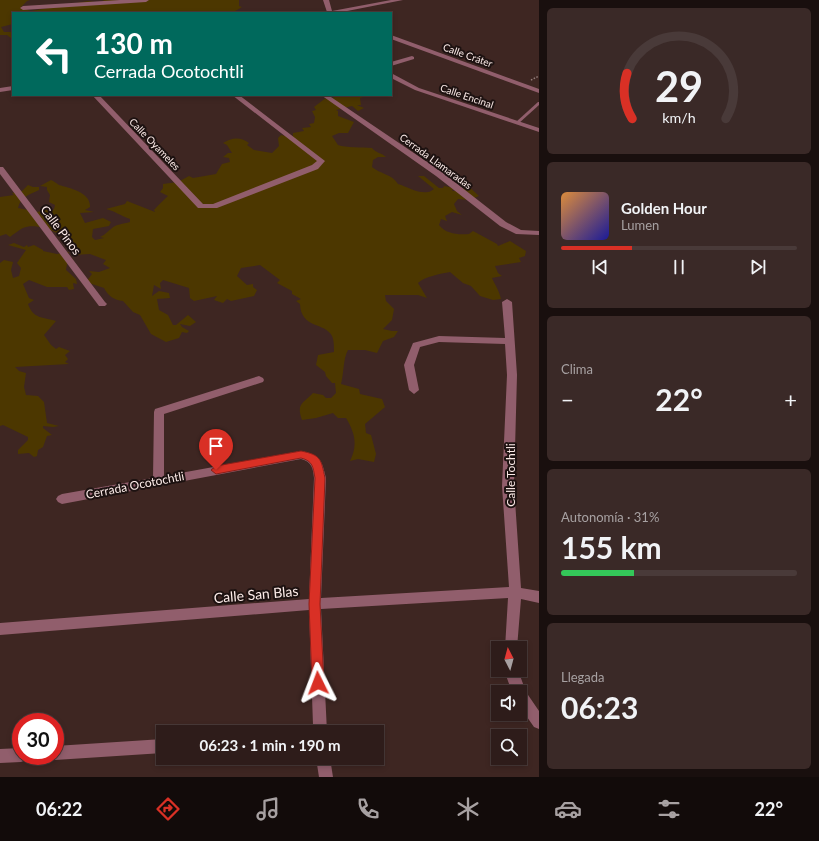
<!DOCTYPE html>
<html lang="es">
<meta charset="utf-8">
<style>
:root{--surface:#2e1c1a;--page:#3a2927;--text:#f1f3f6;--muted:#a7a1a2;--line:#493a39;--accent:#d93025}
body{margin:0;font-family:Lato,sans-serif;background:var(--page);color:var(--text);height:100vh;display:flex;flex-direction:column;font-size:15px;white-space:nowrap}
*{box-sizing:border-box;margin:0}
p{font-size:13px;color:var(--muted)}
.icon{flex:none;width:22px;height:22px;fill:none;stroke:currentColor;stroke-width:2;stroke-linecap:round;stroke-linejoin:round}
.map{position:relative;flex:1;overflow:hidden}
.drawer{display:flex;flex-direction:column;gap:8px;padding:8px;background:#190f0e;width:280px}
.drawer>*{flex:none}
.guide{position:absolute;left:12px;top:12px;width:380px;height:84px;border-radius:0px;box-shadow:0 2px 6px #0003,0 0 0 1px var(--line);background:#00695c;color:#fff;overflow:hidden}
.needle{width:26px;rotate:354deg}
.buttons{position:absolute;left:491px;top:641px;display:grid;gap:8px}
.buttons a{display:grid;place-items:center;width:36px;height:36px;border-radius:0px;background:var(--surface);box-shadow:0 2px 6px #0003,0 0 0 1px var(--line);font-size:20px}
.speed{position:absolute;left:12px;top:713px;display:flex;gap:8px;font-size:20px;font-weight:700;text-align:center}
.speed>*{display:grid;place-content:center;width:52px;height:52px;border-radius:50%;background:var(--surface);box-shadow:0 2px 6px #0003,0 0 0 1px var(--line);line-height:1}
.speed .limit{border:6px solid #d22;background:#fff;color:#111}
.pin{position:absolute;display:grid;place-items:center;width:34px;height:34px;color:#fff;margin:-41px -17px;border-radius:50% 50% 50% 0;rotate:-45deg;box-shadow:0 0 4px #0007}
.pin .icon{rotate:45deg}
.me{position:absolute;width:44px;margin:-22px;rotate:357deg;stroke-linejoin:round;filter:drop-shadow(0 0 3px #0008)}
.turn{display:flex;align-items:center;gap:14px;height:84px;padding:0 16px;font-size:18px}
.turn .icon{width:52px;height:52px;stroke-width:2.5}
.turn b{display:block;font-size:28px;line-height:34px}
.big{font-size:30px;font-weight:700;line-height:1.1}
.drawer .widget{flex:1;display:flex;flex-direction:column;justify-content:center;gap:6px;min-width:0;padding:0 14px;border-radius:6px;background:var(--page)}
.drawer .dial{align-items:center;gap:0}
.dial svg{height:104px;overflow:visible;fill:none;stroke:var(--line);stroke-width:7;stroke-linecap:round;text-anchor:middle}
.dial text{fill:var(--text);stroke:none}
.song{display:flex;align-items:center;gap:12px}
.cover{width:48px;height:48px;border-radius:6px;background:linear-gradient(135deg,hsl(30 70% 55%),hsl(240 70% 35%))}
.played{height:4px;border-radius:2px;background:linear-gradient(90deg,var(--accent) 30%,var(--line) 30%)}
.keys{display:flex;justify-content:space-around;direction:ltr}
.heat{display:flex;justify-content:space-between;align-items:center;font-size:22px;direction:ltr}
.charge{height:6px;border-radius:3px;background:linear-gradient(90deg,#34c759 31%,var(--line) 0)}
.trip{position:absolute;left:156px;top:725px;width:228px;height:40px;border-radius:0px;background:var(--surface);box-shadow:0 2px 6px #0003,0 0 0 1px var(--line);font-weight:700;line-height:40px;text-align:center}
.dock{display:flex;height:64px;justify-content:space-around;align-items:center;background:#120b0a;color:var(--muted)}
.dock .icon{width:28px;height:28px}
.dock .on{color:var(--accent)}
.dock b{font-size:18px;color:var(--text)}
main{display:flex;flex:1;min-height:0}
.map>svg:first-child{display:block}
.green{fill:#4c3700}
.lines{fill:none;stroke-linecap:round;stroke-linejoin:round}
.path{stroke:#937e7a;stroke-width:1.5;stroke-dasharray:1.5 1.5;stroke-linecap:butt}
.service{fill:#915e6c;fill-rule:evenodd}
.minor{fill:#915e6c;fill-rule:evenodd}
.route{fill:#d93025;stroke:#8d1f18}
.labels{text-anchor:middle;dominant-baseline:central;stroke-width:4;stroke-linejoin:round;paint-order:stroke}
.far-street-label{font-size:10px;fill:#fcebe8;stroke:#1d1211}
.street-label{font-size:12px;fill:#fcebe8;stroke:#1d1211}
.near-street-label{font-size:14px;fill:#fcebe8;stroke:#1d1211}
</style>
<main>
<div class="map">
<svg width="539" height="777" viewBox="0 0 539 777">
<rect width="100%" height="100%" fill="#3e2622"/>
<g class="green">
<path d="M0,0H30L27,1L21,7L31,11L88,1L101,3L104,0H239V6L242,7L232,13H13V24L1,27L4,32H13L12,39L7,35H0Z"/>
<path d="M341,95L363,97L360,98L361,105H357L364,108L358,111L352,106L336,110L338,111V116L354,122L348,133H339L332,136L338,145C346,148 362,147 372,148C376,153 382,153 386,157H378L373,160L372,167C380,174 392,174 398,184C408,187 419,194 428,192C430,192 432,190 434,189L418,176H424L439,188H443L444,186L454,188L452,191H456L465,188L462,186L467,185L479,196L470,200L458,199L454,204L457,211L462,215L452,212L445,216L447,221L441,219L439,225C446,234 458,235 469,234L473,231L497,244L498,246L510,241L526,251L525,256L519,258L521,262L495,266L498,273L502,276L492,278C495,285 499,290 501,299L493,300L480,296L471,286L463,283L450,272C440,274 426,276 418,283L427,298L418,295H385L386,301L394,309L392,320L383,329L392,331H398L394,337L383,341L377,353L365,350H348C343,359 344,373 341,384L359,389L360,394L382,399L385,407L365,424L366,433L371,435L376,454L374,462L358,459L350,461C358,445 355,433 346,418H338L333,413L316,418L302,420C296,403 303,404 313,393L323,395L326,398H331L336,393L335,383H332L326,376L325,372L316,365L318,355L334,352C334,347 334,340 332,336C325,322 301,329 300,304L296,301L301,299L292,294V291L277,283L280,280L260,265L241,268L237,276L247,285L253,284V287L257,290L254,296L231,301L227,299L223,303L214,300L217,296L194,301L190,298L189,288L163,280L160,283L161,289L154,285L152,296L159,291L169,293L170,298L157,299L159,310L168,315L173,325H176L188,315L196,322L190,326L180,324L182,327L189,331L187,333L182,332L179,338L166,342L151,334L140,315L133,312L123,301C114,300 108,296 104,288L86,282L92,274L89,271L99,272L110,268L103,264L106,260L90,254L74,255L73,245H71C63,233 37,222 23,228C19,230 14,234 10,237L6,234L0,236V197L14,195L12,193L22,191L28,185L33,187H39V190C29,195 21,196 18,208L38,212L45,208L50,213L54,209L55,205L49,202L50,195L47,190V187L40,186L51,180C54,181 56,183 59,185C69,188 91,192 90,207L85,210L94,212L80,213L85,223L103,218L111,222L109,226L93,229L92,237L95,240L104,238L100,237C106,234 107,232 111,229C116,224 123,224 130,222V219C121,216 115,211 106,209L125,204L127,201L155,212L154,210C158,205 163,201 168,196L160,192L163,188V184L178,182L189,176L193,178L216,174L222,164L230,162L229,158L223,157L228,153H232L227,145L223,143C231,138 240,136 249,143L247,145L254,150L272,153L279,146L278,138L281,135L285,136L286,133L293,136V133L304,131L302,128L311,127L309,124L314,123L315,117L312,111L316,110L314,107L327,97L332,98Z"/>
<path d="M14,243L24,247L27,245L28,247L34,245L43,250V251L57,254L69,252L67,256L73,259L67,264L66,270L76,279L77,284L73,283L74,289L69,290L67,287H47L29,280L23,284L29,298L34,300L28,304C33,319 43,317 56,321L44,335L51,345L56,349L59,347L70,351L65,355L68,359L65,362L69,364L15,367L19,371L26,373L24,387L26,395L38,396L44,402L47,423L59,426L53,427L43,426V428L52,435L47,436L43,447L38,450L37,456L34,457L29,453L18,454V450L28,440V437L3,425L0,426V263L4,260L13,262L11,270L13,278L19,276L21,268L17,263L26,250L8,245Z"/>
</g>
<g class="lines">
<path class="path" d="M531,80L539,76"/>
<path class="service" d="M538,102H539V105L518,124H516V122Z"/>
<g class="minor">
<path d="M120,0H149L146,2L23,10L20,8L23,6Z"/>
<path d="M323,0H329L332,11L391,0H403L337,13H325L327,12Z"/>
<path d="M391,35L539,89V93L391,39Z"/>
<path d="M412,56L414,57V59L391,66V62Z"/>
<path d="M391,73L419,88L539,128V132L415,90L391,78Z"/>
<path d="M13,86V90L0,92V88Z"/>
<path d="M92,95H99L203,204H213L312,165L317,161L232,95H239L325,161L318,169L217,208H198Z"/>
<path d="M321,95H328L442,172L506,222L521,230L539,231V235L516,234L500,226L436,176Z"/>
<path d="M0,167H3L105,302L107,304L105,306H99L0,174Z"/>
<path d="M507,299L512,302L517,375L514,486L521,588L539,591V603L521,599L517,648H505L508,598L321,609L327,732H302L304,727L313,725L309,610L0,635V623L309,599L314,478C313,468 312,462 301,459L62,504L58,502L56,499L58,496L62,494L153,478L154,412L155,409L259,376L263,378L264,380L263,382L164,414V476L301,451C320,455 322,460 326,478L321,598L509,587L502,486L507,375L505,344L439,342L420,347L414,365L419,390L414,394L409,390L404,365L413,343L439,336L505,338L502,302Z"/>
<path d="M504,670H518L526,692L539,711V729L534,727L520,707V692H512Z"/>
<path d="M163,739V753L55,760L49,756H55V746Z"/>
<path d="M21,748V756H28L26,760L21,762L0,763V749Z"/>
<path d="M316,758H330L333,777H319Z"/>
</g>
</g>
<path class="route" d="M301,451C321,455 321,459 325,478L320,604L324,683L322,687L318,689L314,687L312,683L309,604L315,478C313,467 313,461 301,458L216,474L211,470L216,466Z"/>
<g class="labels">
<g class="far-street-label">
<text transform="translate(468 55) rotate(20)">Calle Cráter</text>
<text transform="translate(467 96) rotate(19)">Calle Encinal</text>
<text transform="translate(155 144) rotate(46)">Calle Oyameles</text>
<text transform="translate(436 161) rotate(36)">Cerrada Llamaradas</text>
</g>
<g class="street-label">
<text transform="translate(61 230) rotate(53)">Calle Pinos</text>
<text transform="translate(510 475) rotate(-90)">Calle Tochtli</text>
<text transform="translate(135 485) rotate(-11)">Cerrada Ocotochtli</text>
</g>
<g class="near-street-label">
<text transform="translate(256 594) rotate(-5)">Calle San Blas</text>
</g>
</g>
</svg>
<div class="buttons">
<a><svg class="needle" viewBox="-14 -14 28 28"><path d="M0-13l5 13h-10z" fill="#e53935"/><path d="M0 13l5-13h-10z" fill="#a7a1a2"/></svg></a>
<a><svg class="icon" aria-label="sound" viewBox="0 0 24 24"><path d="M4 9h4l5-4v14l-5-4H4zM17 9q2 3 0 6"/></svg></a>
<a><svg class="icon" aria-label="search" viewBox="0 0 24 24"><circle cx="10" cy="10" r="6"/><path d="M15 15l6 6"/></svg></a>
</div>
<div class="speed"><div class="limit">30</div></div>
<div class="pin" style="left:216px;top:470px;background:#d93025"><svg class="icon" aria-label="arrive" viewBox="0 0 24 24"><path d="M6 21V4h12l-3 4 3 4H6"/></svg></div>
<svg class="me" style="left:318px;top:683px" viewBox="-20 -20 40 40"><path d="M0-17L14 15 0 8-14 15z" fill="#d93025" stroke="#fff" stroke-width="4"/></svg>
<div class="trip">06:23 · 1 min · 190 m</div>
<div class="guide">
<div class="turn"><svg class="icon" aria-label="left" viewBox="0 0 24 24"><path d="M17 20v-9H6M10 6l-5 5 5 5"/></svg><div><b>130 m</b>Cerrada Ocotochtli</div></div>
</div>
</div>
<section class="drawer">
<div class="widget dial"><svg viewBox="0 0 100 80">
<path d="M14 69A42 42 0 1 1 86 69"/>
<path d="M14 69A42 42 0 0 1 10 34" stroke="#d93025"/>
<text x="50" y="56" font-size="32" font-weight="700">29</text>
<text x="50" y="72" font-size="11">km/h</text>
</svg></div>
<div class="widget">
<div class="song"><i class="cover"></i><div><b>Golden Hour</b><p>Lumen</p></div></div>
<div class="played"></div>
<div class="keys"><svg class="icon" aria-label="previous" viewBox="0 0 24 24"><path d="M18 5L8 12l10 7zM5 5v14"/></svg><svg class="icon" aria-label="pause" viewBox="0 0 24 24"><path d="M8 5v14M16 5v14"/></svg><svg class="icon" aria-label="next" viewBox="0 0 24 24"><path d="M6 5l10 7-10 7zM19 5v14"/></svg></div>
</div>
<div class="widget"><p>Clima</p>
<div class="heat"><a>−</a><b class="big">22°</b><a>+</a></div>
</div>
<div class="widget"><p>Autonomía · 31%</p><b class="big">155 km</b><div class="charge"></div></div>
<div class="widget"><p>Llegada</p><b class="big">06:23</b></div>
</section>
</main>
<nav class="dock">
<b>06:22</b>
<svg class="icon on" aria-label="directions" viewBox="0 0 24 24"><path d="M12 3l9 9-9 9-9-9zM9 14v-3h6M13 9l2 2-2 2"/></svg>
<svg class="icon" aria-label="music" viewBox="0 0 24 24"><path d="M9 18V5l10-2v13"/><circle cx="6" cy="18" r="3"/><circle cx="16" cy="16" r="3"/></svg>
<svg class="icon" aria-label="phone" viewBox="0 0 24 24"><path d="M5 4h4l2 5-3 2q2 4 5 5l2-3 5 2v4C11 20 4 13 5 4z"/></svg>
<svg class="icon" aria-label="climate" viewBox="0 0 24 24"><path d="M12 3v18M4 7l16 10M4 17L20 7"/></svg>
<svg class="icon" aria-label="car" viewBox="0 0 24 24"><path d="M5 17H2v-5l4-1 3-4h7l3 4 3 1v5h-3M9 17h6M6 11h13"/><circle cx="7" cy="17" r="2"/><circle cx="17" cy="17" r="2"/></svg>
<svg class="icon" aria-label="filters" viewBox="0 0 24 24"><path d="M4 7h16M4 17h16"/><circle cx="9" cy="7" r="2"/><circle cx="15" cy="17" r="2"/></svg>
<b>22°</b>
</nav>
